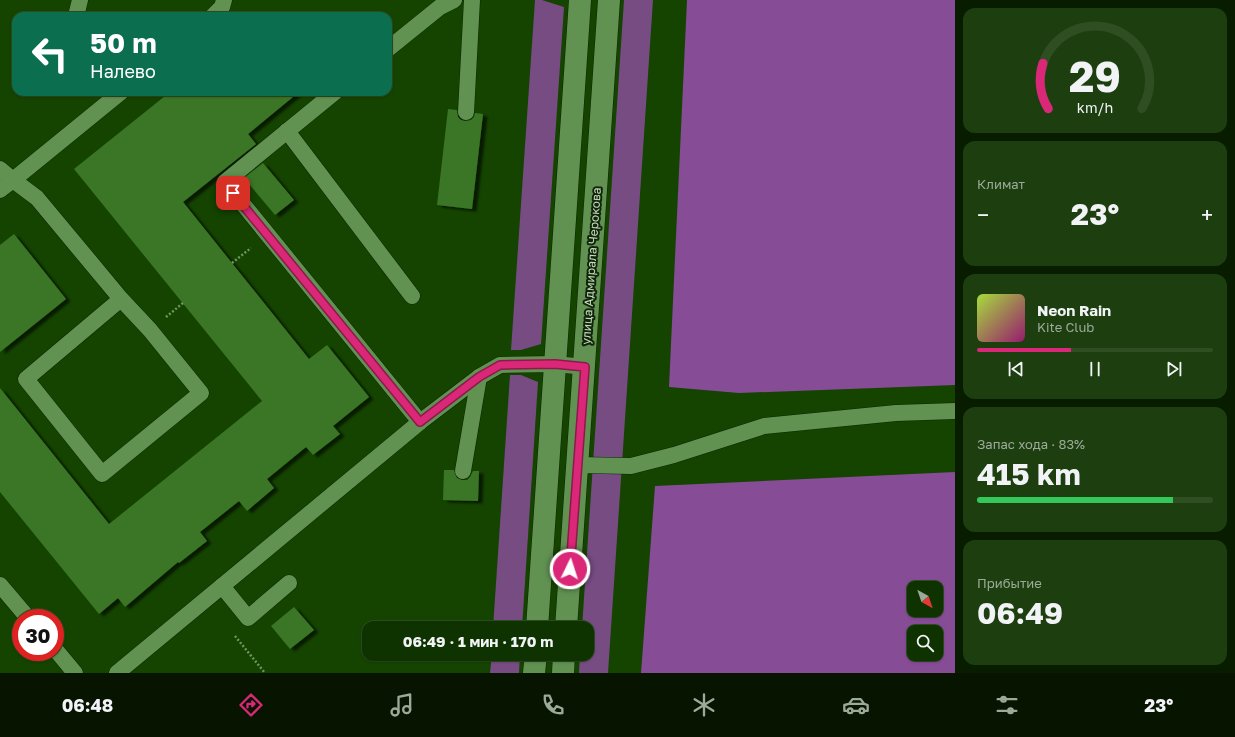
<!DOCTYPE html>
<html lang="ru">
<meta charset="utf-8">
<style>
:root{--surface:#0f3300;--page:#1d3f0f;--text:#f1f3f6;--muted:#9baa99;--line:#2f4e22;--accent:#db2777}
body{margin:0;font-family:"Golos Text",sans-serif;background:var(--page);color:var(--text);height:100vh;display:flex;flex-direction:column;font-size:15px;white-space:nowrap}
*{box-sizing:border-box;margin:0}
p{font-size:13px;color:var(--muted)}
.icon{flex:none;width:22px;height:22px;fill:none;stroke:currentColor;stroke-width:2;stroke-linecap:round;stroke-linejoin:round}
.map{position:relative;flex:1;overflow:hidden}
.drawer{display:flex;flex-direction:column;gap:8px;padding:8px;background:#081c00;width:280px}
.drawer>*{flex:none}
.hud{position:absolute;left:12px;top:12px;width:380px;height:84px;border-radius:12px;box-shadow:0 1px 3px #0004,0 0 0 1px var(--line);background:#0b6e4f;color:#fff;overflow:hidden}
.needle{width:26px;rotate:140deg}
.tools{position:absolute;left:907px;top:581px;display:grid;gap:8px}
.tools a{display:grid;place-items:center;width:36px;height:36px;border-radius:8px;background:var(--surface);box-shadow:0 1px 3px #0004,0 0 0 1px var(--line);font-size:20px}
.speed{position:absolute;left:12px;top:609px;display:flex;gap:8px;font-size:20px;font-weight:700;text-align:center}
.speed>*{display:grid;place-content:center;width:52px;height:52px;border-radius:50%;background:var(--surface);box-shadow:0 1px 3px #0004,0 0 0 1px var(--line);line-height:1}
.speed .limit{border:6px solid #d22;background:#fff;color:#111}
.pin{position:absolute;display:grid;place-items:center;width:34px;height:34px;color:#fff;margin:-17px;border-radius:8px;box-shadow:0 2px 6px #0006}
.me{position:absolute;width:44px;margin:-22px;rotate:4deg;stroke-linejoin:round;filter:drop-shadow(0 0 3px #0008)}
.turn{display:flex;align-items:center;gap:14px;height:84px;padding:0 12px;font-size:18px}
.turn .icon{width:52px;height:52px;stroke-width:2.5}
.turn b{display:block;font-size:28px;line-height:34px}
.big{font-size:30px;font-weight:700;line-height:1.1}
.drawer .card{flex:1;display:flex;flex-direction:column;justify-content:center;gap:6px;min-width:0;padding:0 14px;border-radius:12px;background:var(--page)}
.drawer .dial{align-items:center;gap:0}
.dial svg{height:104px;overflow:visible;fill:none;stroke:var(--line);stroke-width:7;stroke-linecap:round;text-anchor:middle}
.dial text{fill:var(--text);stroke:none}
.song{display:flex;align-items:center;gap:12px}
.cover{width:48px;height:48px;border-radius:6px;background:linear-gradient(135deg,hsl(80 70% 55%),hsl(320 70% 35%))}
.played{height:4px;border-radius:2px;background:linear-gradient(90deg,var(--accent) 40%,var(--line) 40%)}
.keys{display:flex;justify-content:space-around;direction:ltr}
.heat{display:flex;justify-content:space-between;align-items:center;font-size:22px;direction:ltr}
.charge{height:6px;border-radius:3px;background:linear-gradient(90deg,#34c759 83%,var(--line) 0)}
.trip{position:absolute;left:362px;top:621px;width:232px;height:40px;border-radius:12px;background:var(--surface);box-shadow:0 1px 3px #0004,0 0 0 1px var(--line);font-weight:700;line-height:40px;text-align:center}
.dock{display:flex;height:64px;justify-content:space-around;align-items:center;background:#061400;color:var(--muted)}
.dock .icon{width:28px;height:28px}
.dock .selected{color:var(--accent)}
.dock b{font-size:18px;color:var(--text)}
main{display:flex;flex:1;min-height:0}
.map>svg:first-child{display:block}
.green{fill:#774c83}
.forest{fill:#864c96;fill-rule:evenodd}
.building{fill:#3b7626;filter:url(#shadow)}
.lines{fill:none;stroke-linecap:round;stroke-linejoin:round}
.service-casing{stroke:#0d2605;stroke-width:17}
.minor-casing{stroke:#0d2605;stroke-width:23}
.path{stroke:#709562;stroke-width:2.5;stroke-dasharray:2 2;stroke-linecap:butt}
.service{stroke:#619252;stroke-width:16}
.minor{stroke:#619252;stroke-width:22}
.route-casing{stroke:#8e194d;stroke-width:10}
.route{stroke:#db2777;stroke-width:7}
.labels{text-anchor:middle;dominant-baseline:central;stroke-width:4;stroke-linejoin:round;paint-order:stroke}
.street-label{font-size:12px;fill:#c4debc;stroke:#11250b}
</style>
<main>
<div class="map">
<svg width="955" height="673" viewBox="0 0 955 673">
<defs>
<filter id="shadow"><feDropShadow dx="4.5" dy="2.5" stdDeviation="1" flood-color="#0009"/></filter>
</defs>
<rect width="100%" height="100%" fill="#144400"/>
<g class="green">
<path d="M535,0H542L564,7L541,344L521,350H511Z"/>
<path d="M624,0H653L608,673H579L580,654H587V628H582Z"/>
<path d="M510,375H521L538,382L522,628H493Z"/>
<path d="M492,654H520L519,673H490Z"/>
</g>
<g class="forest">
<path d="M687,0H955V385L739,393L669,387Z"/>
<path d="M955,472V673H641L655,486ZM914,588H936V610H914ZM914,632H936V654H914Z"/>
</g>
<g class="building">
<path d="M170,92H299L248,134L256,144L183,202L309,359L327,345L369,397L333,426L340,434L313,455L306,447L267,479L274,488L247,511L239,501L200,532L207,541L179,563L178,562L125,607L118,598L99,614L0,492V388L109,524L262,401L74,169Z"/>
<path d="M448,109L457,110L458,117L461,120L465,121L471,120L474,117L475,113L483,114L472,209L437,205Z"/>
<path d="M263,163L294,200L275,215L244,178Z"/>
<path d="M14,234L66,299L0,352V245Z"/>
<path d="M444,470H454L457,478L462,480H467L470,477L473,471H479L478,501L443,500Z"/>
<path d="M294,607L314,630L290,649L271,626Z"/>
</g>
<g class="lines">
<defs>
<g id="service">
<path d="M76,16L80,0"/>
<path d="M213,16L222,7L224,0"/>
<path d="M388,49L440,7L454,0"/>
<path d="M335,92L225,182L420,422"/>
<path d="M466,112L472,0"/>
<path d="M287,131L412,296"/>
<path d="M0,169L13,180L121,92"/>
<path d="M0,190L13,180L37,198L121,299L150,330L201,393L102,474L26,379L121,299"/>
<path d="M577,465L631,466L674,455L764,426L896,413L955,411"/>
<path d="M463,471L479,377"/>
<path d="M0,585L28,618"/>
<path d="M222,586L248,618L289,583"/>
<path d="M55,649L75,673"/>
<path d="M117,673L420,422L479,377L500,365L555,364L585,367"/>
</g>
<g id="minor">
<path d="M537,628L580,0"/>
<path d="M566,628L609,0"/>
<path d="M534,673L536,654"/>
<path d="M563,673L564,654"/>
</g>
</defs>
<use href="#service" class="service-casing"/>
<use href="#minor" class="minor-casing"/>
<g class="path">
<path d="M232,263L251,248"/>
<path d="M166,317L183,303"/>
<path d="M235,636L265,673"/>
</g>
<use href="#service" class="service"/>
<use href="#minor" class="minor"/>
</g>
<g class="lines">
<defs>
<path id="route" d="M233,193L420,422L479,377L500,365L555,364L585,367L570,569"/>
</defs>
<use href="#route" class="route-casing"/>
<use href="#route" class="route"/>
</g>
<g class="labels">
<g class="street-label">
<text transform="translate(591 266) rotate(-86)">улица Адмирала Черокова</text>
</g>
</g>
</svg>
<div class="tools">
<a><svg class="needle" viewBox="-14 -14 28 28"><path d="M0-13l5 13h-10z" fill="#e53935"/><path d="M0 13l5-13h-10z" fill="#9baa99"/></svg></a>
<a><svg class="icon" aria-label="search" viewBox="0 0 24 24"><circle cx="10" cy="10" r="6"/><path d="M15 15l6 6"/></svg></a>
</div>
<div class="speed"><div class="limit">30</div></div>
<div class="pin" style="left:233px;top:193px;background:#d93025"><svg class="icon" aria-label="arrive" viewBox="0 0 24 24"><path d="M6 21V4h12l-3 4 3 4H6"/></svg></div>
<svg class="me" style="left:570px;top:569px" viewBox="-20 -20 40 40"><circle r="17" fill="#db2777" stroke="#fff" stroke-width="3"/><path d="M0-11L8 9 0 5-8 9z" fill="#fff"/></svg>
<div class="trip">06:49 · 1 мин · 170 m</div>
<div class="hud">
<div class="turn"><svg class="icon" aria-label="left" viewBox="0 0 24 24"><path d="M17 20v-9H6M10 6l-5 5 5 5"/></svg><div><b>50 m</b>Налево</div></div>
</div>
</div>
<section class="drawer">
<div class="card dial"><svg viewBox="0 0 100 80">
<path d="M14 69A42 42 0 1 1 86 69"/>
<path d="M14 69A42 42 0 0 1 10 34" stroke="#db2777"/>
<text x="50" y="56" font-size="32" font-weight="700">29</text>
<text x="50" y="72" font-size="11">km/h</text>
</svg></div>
<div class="card"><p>Климат</p>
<div class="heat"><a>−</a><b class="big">23°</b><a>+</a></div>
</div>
<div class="card">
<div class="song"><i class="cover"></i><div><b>Neon Rain</b><p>Kite Club</p></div></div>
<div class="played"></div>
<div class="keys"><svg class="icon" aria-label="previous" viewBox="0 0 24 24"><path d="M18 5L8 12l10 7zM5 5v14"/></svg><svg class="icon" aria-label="pause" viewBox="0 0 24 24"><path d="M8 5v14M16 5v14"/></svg><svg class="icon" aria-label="next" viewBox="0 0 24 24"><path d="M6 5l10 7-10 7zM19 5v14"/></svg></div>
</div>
<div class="card"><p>Запас хода · 83%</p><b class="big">415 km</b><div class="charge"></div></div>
<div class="card"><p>Прибытие</p><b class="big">06:49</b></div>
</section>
</main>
<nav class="dock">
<b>06:48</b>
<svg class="icon selected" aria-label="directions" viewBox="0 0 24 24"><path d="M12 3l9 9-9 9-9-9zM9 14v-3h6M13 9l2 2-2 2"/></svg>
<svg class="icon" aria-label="music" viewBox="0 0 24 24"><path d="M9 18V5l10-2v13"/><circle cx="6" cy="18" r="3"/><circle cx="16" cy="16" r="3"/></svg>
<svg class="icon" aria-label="phone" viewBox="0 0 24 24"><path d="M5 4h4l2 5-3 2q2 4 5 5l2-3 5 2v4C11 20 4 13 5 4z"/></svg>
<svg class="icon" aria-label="climate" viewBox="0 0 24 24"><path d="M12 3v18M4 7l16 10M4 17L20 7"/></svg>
<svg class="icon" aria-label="car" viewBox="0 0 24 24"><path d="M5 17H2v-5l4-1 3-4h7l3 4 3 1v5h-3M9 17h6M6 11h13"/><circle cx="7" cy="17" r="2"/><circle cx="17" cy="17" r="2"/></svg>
<svg class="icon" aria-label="filters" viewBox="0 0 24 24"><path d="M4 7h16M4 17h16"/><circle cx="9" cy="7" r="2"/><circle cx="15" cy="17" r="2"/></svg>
<b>23°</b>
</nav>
